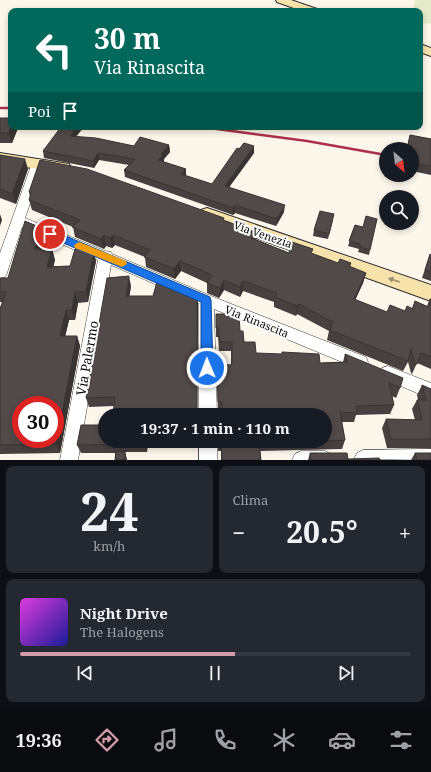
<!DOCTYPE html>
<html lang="it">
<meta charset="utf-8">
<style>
:root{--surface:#171b24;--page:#242831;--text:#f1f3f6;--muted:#9ea1a6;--line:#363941;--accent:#d29ca9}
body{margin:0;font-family:"Noto Serif",serif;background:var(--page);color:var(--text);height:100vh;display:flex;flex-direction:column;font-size:15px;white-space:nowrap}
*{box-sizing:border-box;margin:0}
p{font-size:13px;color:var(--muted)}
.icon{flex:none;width:22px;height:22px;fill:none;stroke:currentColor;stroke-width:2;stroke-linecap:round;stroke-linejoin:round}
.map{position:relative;height:460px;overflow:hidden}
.sheet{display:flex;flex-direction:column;gap:6px;padding:6px;background:#0d0f14;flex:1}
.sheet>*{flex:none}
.hud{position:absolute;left:8px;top:8px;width:415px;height:122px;border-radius:8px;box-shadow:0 2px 6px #0003;background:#00695c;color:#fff;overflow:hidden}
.needle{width:26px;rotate:152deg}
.tools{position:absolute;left:379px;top:142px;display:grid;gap:8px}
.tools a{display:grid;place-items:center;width:40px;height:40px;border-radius:50%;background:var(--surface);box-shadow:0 2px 6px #0003;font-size:20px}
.speed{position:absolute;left:12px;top:396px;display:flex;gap:8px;font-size:20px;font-weight:700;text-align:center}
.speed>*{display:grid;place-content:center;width:52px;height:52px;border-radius:50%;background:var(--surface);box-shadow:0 2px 6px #0003;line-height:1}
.speed .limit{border:6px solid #d22;background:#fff;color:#111}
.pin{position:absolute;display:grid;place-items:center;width:34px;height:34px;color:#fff;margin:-17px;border:2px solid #fff;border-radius:50%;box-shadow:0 1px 4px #0007}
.me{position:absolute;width:44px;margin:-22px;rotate:359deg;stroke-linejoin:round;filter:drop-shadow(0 0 3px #0008)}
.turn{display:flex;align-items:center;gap:14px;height:84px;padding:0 20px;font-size:18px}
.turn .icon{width:52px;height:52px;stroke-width:2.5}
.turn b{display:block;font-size:28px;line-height:34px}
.then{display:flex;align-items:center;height:38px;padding:0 20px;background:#0003;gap:8px;font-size:15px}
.big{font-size:30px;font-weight:700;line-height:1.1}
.sheet .widget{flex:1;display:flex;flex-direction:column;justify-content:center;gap:6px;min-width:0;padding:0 14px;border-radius:8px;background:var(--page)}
.sheet .dial{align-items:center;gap:0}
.dial b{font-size:52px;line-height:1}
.song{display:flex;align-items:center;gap:12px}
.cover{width:48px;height:48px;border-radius:6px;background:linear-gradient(135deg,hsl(300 70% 55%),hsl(240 70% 35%))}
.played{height:4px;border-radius:2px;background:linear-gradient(90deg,var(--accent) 55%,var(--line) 55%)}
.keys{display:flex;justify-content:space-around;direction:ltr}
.heat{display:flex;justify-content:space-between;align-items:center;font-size:22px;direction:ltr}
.sheet .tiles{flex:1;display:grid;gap:6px;grid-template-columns:1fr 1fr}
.widget:last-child{grid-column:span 2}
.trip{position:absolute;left:98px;top:408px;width:234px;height:40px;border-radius:20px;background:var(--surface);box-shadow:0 2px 6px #0003;font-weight:700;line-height:40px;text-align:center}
.dock{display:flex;height:64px;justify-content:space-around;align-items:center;background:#090b0e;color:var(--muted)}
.dock .icon{width:28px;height:28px}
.dock .active{color:var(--accent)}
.dock b{font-size:18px;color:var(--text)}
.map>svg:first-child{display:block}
.pitch{fill:#e5ebc8}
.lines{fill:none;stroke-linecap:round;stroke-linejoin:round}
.street-casing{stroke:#3d3d3d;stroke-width:1}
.secondary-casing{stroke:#2c2c2c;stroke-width:2}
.street{fill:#fff;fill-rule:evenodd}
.secondary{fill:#f7e2ab;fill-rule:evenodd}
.rail{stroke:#ab314b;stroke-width:2.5}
.wall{fill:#47403e}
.shaded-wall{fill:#393432}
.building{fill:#524a48;stroke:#393432;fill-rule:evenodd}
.oneway{fill:#988c6b}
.route{fill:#1a73e8;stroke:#114b97}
.slow{fill:#f59e0b}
.labels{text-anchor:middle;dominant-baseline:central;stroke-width:4;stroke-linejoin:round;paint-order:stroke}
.street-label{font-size:11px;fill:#0a0a0a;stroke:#fff}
.near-street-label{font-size:13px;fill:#0a0a0a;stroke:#fff}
</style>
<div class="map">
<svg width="431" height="460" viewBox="0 0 431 460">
<rect width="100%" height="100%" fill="#fdf6ea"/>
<path class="pitch" d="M415,0H431V24L420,22V11H413Z"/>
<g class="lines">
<defs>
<g id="street">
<path d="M38,159L42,160L44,163L25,218L105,251L111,252L112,254L211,296L366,357L368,362L366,367L360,369L354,367L214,309L217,415H199V303L111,265L78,460H60L98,260L22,227L7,273L5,277L0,278V253L32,163L34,160Z"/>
<path d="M388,366L431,383V399L382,378L380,373L382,368Z"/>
<rect x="199" y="441" width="18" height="19"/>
<path d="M431,449V460L354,459L357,453L363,450Z"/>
<path d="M301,451H325L331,454L334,460H292L295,454Z"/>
</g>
<g id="secondary">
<path d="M276,0H291L317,9L318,11H302L277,2Z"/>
<path d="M420,44L431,48V56L420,52Z"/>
<path d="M0,153L63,163L69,164L71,168L69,172L63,173L0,163Z"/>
<path d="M207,208L431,285V301L201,218L198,214L201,210Z"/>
</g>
</defs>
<use href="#street" class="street-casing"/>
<use href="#secondary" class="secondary-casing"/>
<use href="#street" class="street"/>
<use href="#secondary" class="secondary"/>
<g class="rail">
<path d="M0,108H11"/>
<path d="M202,127L307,141L386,155"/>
</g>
</g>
<g class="wall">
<path d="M0,118L11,127H18V128L12,143H0Z"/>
<path d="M410,135L431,139V175L412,171V149H407Z"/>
<path d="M76,137L134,146L169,145L170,152L164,159V162L186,169V176L212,184L254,153L229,187L284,212L276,226L235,213L233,215L125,177L124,170L129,165L99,160L94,168L44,158L43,151Z"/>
<path d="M0,155L28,169L16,204L0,198Z"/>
<path d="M29,192L224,220L255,232V239L289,253L312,254L338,263H351L350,267L366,273L363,283L355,300L387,312L405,311L412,308L415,301L427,306L430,299H431V369L417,363L412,374L411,373L408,362L403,371L327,340L329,331L297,314L296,316L274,307V302L243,291L240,297L224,290L219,298L207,293V283L181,271L175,279L146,267L145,257L115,245L112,248L106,246L104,249L75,237L73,227L32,210L29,200L30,197Z"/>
<path d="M333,220L328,239L313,236L314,230Z"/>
<path d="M355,225L370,250L369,255L358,252L359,249L348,246Z"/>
<path d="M49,240L43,249H52L55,260L53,266H70L96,261L88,302L78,303L75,320H69L65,336H77L80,346L60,453L0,454V309L2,302H0V278H8Z"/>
<path d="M430,254L431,255V281L422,278Z"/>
<path d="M131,286L129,296L198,304L197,415H113L114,406L89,407L86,398Z"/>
<path d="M216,314L240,331L244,342L256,353L320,363L343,362L345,354L400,388L396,398L392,396L394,405L390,414L356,415L354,422H342L345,440L342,449L260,451L261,460H221V451H218V441H325V415L218,411L217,364L231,365V351H219L218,337H216Z"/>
<path d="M422,385L431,389V448H387L382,428L386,419L415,420L412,409L417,400H418L417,395Z"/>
<path d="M148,441L147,452H125L127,460H115V453H81L77,445Z"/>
<path d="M310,453L348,459L380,460H308Z"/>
<path d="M415,453L431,460H411Z"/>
</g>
<g class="shaded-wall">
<path d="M11,127H18V128L12,143L9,133Z"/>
<path d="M77,127H84L71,143L70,136Z"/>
<path d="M169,145L170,152L164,159V162L159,167L158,160L161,154Z"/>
<path d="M254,146V153L225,193V186Z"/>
<path d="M98,153L99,160L94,168L93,161Z"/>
<path d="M25,159L28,169L16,204L12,194Z"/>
<path d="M186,169V176L181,174Z"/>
<path d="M235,205V213L233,215V208Z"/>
<path d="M285,205L284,212L276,226L277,219Z"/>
<path d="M0,214L2,220L0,226Z"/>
<path d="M46,230L49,240L37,260L34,249Z"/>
<path d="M255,232V242L251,238Z"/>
<path d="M104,235L106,246L104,249L101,239Z"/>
<path d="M113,235L115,245L112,248L110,238Z"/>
<path d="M52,249L55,260L51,277L47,267Z"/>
<path d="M94,251L96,261L88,302L86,292Z"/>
<path d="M180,261L181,271L175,279L174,269Z"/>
<path d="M366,273L363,283L351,309L354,299Z"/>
<path d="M129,276L131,286L128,306L126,296Z"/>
<path d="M224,280V290L219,298L220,288Z"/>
<path d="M243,281V291L240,297V287Z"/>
<path d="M75,292L78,303L75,320L72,310Z"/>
<path d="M197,294L198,304L197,415Z"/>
<path d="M299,304L297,314L296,316L297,306Z"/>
<path d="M66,310L69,320L63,346L60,336Z"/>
<path d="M77,336L80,346L60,453L56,444Z"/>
<path d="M145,441H148L147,452L145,444Z"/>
<path d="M125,452L127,460H125Z"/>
</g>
<g class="building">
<path d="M0,118H11V127L9,133H0Z"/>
<path d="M61,127H77L70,136L96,138L134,146L140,137L169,145L161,154L163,155L158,160L186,169L181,174L212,184L237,148L239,149L244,143L254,146L225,186L285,205L277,219L235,205L233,208L124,170L135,159L98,153L93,161L43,151Z"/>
<path d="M410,135L431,139V166L412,163V149H407Z"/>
<path d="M0,155L25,159L12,194L0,189Z"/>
<path d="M40,160L87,169L224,218L223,220L255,232L251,238L289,253L292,242L313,249L311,253L338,263L340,259L351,263L349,266L366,273L354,299L387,312L390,305L405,311L407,306L413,309L415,301L428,307L430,299H431V357L421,353L417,364H415L411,349L408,361L330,330L333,322L299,304L297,306L275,297L277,293L243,281L240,287L224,280L220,288L207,283L212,275L180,261L174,269L144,257L150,250L113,235L110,238L104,235L101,239L72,227L80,220L29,200L31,193L29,192Z"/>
<path d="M320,211L334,214L329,234L314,230Z"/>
<path d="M366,216L377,219L370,250L360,247V244L349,241L355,225L363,227Z"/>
<path d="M25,221L46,230L34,249H52L47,267L70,266L75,249H89L94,251L86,292H75L72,310H66L60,336H77L56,444L0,445V309L6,292H0V278H8ZM21,405H55V439H21Z"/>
<path d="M430,254L431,255V272L425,270Z"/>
<path d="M129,276L126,296H153L158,278L197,294V415H113L115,397L86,398L107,278Z"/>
<path d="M216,314H239L240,331H243L244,342H255L256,353L282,354V352L319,354L320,363L347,362L345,354L403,378L400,388L389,383L394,405L356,406L357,413L340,412L345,440L325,441V415H222V402H218L217,364L232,365V342H220L218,327L216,328Z"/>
<path d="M422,385L431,389V439H391L386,419L422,420L417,400H426Z"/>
<path d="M81,425H105V441H145V444L77,445Z"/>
<path d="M219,441H311L259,442L261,460H222L221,443H219Z"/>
<path d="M116,451L125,452V460H115Z"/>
<path d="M310,453H347L348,459L379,458L380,460H311Z"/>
<path d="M415,453H431V460H417Z"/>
</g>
<defs><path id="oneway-solid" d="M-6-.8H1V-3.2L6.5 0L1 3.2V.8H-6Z"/></defs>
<use class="oneway" href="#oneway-solid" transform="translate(394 280) rotate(-161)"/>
<path class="route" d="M47,231H54L210,297L211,300L213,368L211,372L207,373L203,372L201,368V302L47,236L46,234Z"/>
<path class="slow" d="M79,242L126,261L127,264L122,267L75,248L74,245Z"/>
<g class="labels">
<g class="street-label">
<text transform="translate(263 234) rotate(19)">Via Venezia</text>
<text transform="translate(257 321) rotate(22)">Via Rinascita</text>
</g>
<g class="near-street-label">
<text transform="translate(87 358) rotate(-80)">Via Palermo</text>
</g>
</g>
</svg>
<div class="tools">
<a><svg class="needle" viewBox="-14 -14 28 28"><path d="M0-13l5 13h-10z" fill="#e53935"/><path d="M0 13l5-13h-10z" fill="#9ea1a6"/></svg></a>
<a><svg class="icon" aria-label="search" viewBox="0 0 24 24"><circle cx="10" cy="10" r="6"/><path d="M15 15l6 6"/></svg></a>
</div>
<div class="speed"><div class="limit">30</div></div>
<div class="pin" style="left:50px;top:234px;background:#d93025"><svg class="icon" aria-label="arrive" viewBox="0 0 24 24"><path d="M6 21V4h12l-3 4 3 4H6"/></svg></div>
<svg class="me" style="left:207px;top:368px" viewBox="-20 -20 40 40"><circle r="17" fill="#1a73e8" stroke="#fff" stroke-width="3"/><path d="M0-11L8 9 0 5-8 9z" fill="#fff"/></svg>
<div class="trip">19:37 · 1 min · 110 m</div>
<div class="hud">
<div class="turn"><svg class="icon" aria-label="left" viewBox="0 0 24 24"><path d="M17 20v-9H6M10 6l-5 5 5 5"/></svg><div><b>30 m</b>Via Rinascita</div></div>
<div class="then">Poi<svg class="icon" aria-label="arrive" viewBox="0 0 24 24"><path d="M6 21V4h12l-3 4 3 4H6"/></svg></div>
</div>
</div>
<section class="sheet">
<div class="tiles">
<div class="widget dial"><b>24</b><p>km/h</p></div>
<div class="widget"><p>Clima</p>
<div class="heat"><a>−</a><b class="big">20.5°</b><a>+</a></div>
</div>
<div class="widget">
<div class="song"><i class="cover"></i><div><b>Night Drive</b><p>The Halogens</p></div></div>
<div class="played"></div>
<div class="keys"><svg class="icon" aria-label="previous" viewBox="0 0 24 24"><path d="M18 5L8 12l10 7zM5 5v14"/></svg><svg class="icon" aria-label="pause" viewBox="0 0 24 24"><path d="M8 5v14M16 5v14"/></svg><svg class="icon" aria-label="next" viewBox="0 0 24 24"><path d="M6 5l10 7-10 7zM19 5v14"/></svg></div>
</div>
</div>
</section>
<nav class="dock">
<b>19:36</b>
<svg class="icon active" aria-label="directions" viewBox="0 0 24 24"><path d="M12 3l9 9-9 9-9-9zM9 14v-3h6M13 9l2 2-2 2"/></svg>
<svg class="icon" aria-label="music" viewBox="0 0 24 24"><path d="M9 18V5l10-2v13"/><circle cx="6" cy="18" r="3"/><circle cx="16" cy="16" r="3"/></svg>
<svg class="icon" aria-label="phone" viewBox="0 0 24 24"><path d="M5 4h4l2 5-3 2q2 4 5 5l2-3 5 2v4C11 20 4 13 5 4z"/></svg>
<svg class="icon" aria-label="climate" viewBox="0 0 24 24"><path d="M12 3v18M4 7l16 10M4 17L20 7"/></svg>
<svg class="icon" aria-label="car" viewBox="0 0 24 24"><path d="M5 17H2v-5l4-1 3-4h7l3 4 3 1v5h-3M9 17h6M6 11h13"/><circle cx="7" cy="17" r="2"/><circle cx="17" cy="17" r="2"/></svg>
<svg class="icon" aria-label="filters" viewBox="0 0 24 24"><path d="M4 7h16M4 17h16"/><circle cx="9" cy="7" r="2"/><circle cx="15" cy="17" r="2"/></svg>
</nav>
